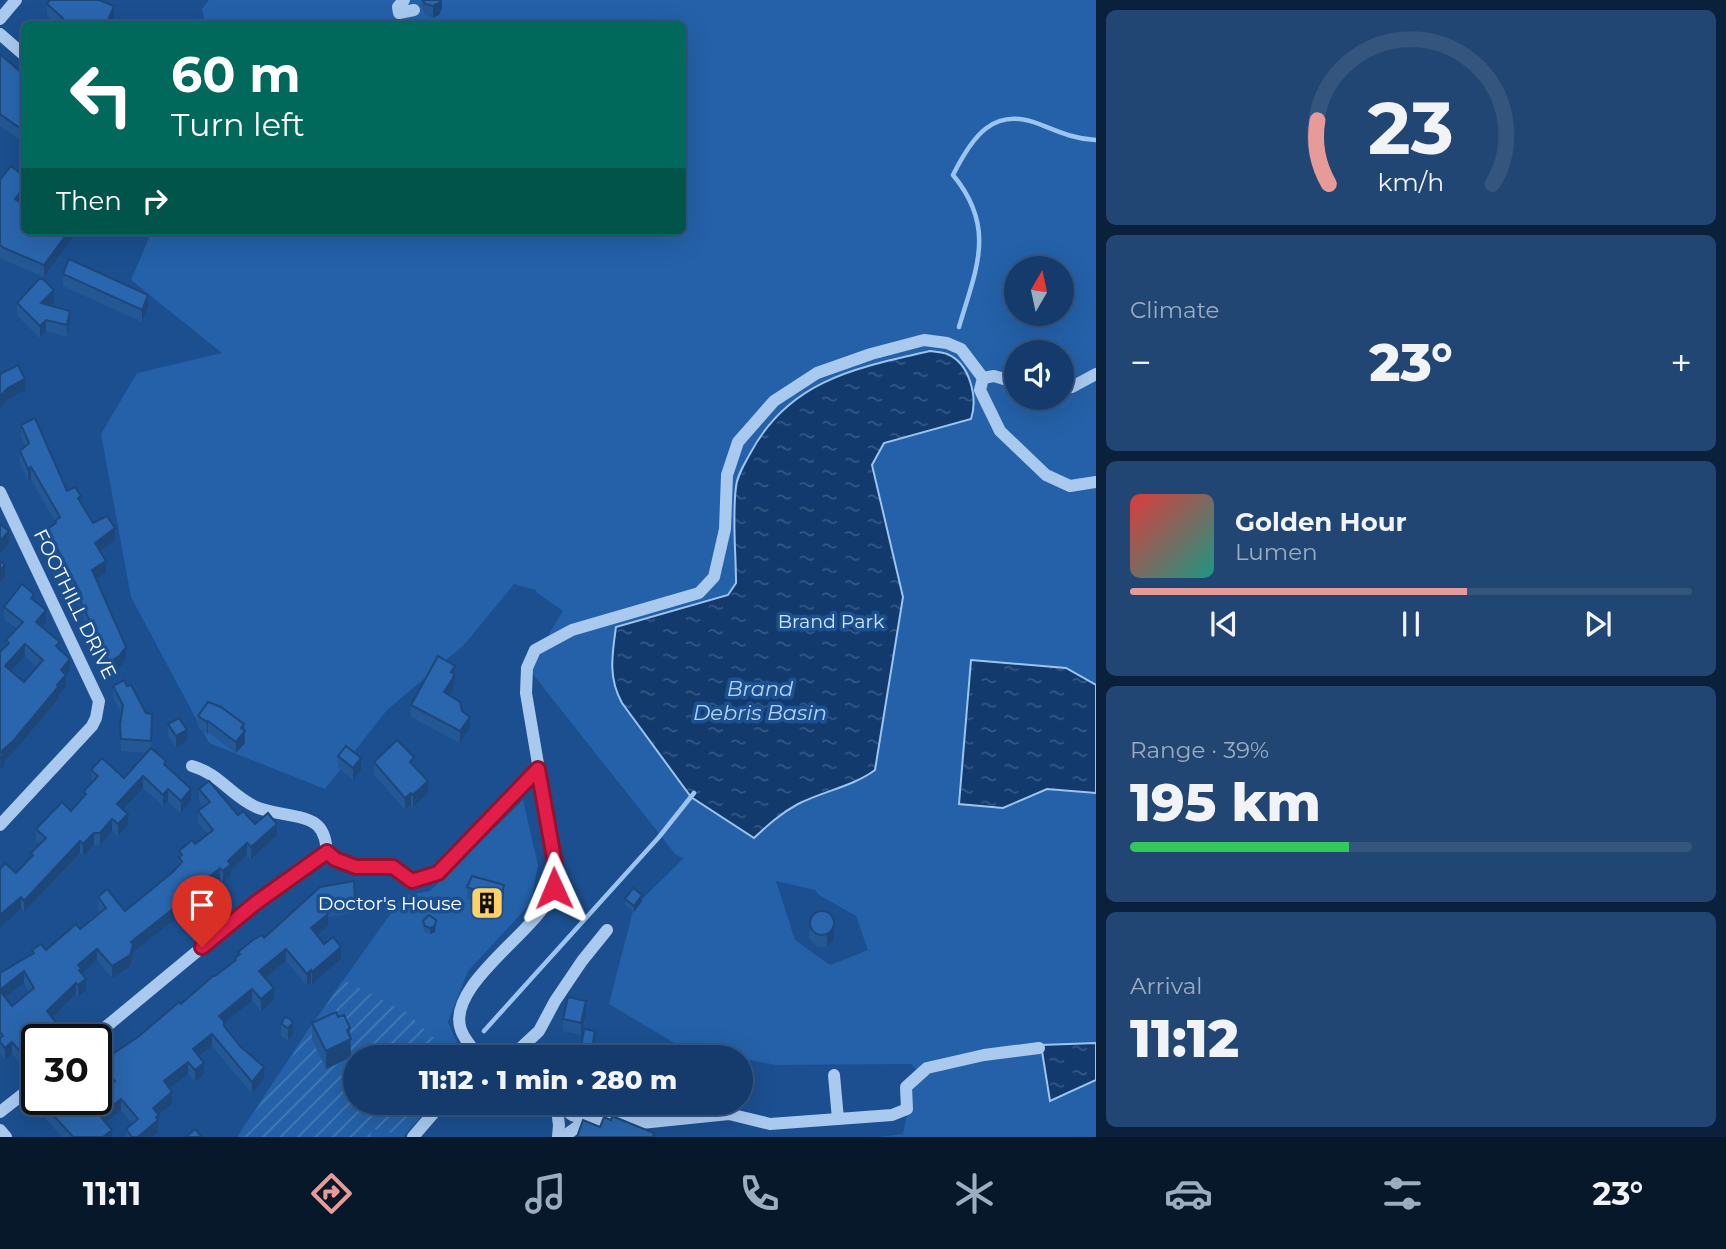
<!DOCTYPE html>
<meta charset="utf-8">
<style>
:root{--surface:#143b6b;--page:#214673;--text:#f1f3f6;--muted:#9dadc1;--line:#33557e;--accent:#e69b98}
body{margin:0;font-family:Montserrat,sans-serif;background:var(--page);color:var(--text);height:100vh;display:flex;flex-direction:column;font-size:26px;white-space:nowrap}
*{box-sizing:border-box;margin:0}
p{font-size:23px;color:var(--muted)}
.icon{flex:none;width:38px;height:38px;fill:none;stroke:currentColor;stroke-width:2;stroke-linecap:round;stroke-linejoin:round}
.map{position:relative;flex:1;overflow:hidden}
.side{display:flex;flex-direction:column;gap:10px;padding:10px;background:#0b203b;width:630px}
.side>*{flex:none}
.banner{position:absolute;left:21px;top:21px;width:665px;height:214px;border-radius:10px;box-shadow:0 7px 28px #0002,0 0 0 2px var(--line);background:#00695c;color:#fff;overflow:hidden}
.needle{width:46px;rotate:9deg}
.controls{position:absolute;left:1004px;top:256px;display:grid;gap:14px}
.controls a{display:grid;place-items:center;width:70px;height:70px;border-radius:50%;background:var(--surface);box-shadow:0 7px 28px #0002,0 0 0 2px var(--line);font-size:35px}
.speed{position:absolute;left:21px;top:1024px;display:flex;gap:14px;font-size:35px;font-weight:700;text-align:center}
.speed>*{display:grid;place-content:center;width:91px;height:91px;border-radius:50%;background:var(--surface);box-shadow:0 7px 28px #0002,0 0 0 2px var(--line);line-height:1}
.speed .limit{border:4px solid #111;border-radius:10px;background:#fff;color:#111}
.pin{position:absolute;display:grid;place-items:center;width:60px;height:60px;color:#fff;margin:-72px -30px;border-radius:50% 50% 50% 0;rotate:-45deg;box-shadow:0 0 7px #0007}
.pin .icon{rotate:45deg}
.me{position:absolute;width:77px;margin:-38px;rotate:359deg;stroke-linejoin:round;filter:drop-shadow(0 0 5px #0008)}
.turn{display:flex;align-items:center;gap:24px;height:147px;padding:0 35px;font-size:32px}
.turn .icon{width:91px;height:91px;stroke-width:2.5}
.turn b{display:block;font-size:49px;line-height:60px}
.then{display:flex;align-items:center;height:66px;padding:0 35px;background:#0003;gap:14px;font-size:26px}
.big{font-size:52px;font-weight:800;line-height:1.1}
.side .tile{flex:1;display:flex;flex-direction:column;justify-content:center;gap:10px;min-width:0;padding:0 24px;border-radius:10px;background:var(--page)}
.side .dial{align-items:center;gap:0}
.dial svg{height:182px;overflow:visible;fill:none;stroke:var(--line);stroke-width:7;stroke-linecap:round;text-anchor:middle}
.dial text{fill:var(--text);stroke:none}
.song{display:flex;align-items:center;gap:21px}
.cover{width:84px;height:84px;border-radius:10px;background:linear-gradient(135deg,hsl(0 70% 55%),hsl(170 70% 35%))}
.played{height:7px;border-radius:4px;background:linear-gradient(90deg,var(--accent) 60%,var(--line) 60%)}
.keys{display:flex;justify-content:space-around;direction:ltr}
.heat{display:flex;justify-content:space-between;align-items:center;font-size:38px;direction:ltr}
.charge{height:10px;border-radius:5px;background:linear-gradient(90deg,#34c759 39%,var(--line) 0)}
.trip{position:absolute;left:343px;top:1045px;width:410px;height:70px;border-radius:35px;background:var(--surface);box-shadow:0 7px 28px #0002,0 0 0 2px var(--line);font-weight:800;line-height:70px;text-align:center}
.tabs{display:flex;height:112px;justify-content:space-around;align-items:center;background:#08182b;color:var(--muted)}
.tabs .icon{width:49px;height:49px}
.tabs .on{color:var(--accent)}
.tabs b{font-size:32px;color:var(--text)}
main{display:flex;flex:1;min-height:0}
.map>svg:first-child{display:block}
.green{fill:#2461a8;fill-rule:evenodd}
.garden{fill:url(#garden-furrows)}
.water{fill:url(#water-ripples);stroke:#9cc4f0;stroke-width:2}
.lines{fill:none;stroke-linecap:round;stroke-linejoin:round}
.stream{stroke:#9cc4f0;stroke-width:4.5}
.minor{stroke:#a9c9ee;stroke-width:12}
.wall{fill:#245895;fill-rule:evenodd}
.shaded-wall{fill:#1d4779}
.building{fill:#2a66ad;stroke:#1d4779;stroke-width:2;fill-rule:evenodd}
.route-casing{stroke:#92132f;stroke-width:18}
.route{stroke:#e11d48;stroke-width:12}
.labels{text-anchor:middle;dominant-baseline:central;stroke-width:7;stroke-linejoin:round;paint-order:stroke}
.street-label{font-size:19px;fill:#fff;stroke:#1b4f8f}
.park-label{font-size:19px;fill:#cfe3fa;stroke:#1b4f8f}
.poi-label{font-size:19px;fill:#fff;stroke:#1b4f8f;text-anchor:end}
.water-label{font-size:21px;font-style:italic;fill:#b5d3f5;stroke:#1b4f8f}
</style>
<main>
<div class="map">
<svg width="1096" height="1137" viewBox="0 0 1096 1137">
<defs>
<pattern id="garden-furrows" width="10" height="10" patternUnits="userSpaceOnUse" patternTransform="scale(1.75)"><rect width="10" height="10" fill="#2461a8"/><path d="M-1 1l2-2M0 10L10 0M9 11l2-2" fill="none" stroke="#4579b5"/></pattern>
<pattern id="water-ripples" width="26" height="14" patternUnits="userSpaceOnUse" patternTransform="scale(1.75)"><rect width="26" height="14" fill="#123a6d"/><path d="M2 4q2-2 4 0t4 0M15 11q2-2 4 0t4 0" fill="none" stroke="#365883"/></pattern>
</defs>
<rect width="100%" height="100%" fill="#1b4f8f"/>
<g class="green">
<path d="M209,0H1096V1137H879L903,1134L916,1069L911,1064L776,1065L681,1047L609,1004L634,907L684,858L676,855L528,668L563,611L536,592V590L514,584L464,645L387,710L325,789L209,743L131,597L101,434L137,373L222,353L131,280L152,231H682V24H205L202,9ZM1017,268H1062V313H1017ZM1017,352H1062V397H1017ZM776,881L815,890L819,895L856,916L868,950L830,965L795,940Z"/>
<path d="M523,800L538,865L531,903L468,971L448,1022L463,1057H355V1102L433,1103L403,1137H237L306,1033L403,896L430,891Z"/>
</g>
<path class="garden" d="M343,980L406,1012L455,1057H355V1102L423,1103L395,1134L373,1129L370,1137H246L240,1134Z"/>
<g class="water">
<path d="M930,351C936,352 942,352 947,354C970,363 978,398 971,419L884,443L872,465L903,597L875,770C852,787 823,791 798,804C781,813 768,825 754,838L691,797L622,703C608,678 612,655 616,627L728,595L736,583C736,552 732,518 736,487C737,475 745,463 751,452C790,380 856,368 930,351Z"/>
<path d="M971,660L1066,668L1096,685V793L1047,789L1003,808L959,804Z"/>
<path d="M1096,1043V1080L1050,1101L1041,1045Z"/>
</g>
<g class="lines">
<g class="stream">
<path d="M959,327C976,269 997,228 953,175C972,137 993,106 1039,124C1059,132 1074,139 1096,140"/>
<path d="M484,1031L659,837L694,793"/>
</g>
<g class="minor">
<path d="M404,0L398,7L399,13L414,10"/>
<path d="M0,19L16,0"/>
<path d="M0,34L24,55"/>
<path d="M983,378L980,390L1000,431L1046,475L1070,486L1096,482"/>
<path d="M983,378L994,376L1017,383"/>
<path d="M1062,388L1072,387L1096,374"/>
<path d="M0,492L99,701L96,718L92,726L0,825"/>
<path d="M192,766C220,774 231,796 256,807C273,815 307,814 318,826C325,833 326,843 327,852"/>
<path d="M327,852L335,859L356,867H393L412,881L429,878L437,873L538,769"/>
<path d="M90,1040L257,902L327,852"/>
<path d="M479,1057C473,1049 464,1039 461,1030C446,989 526,937 545,905C553,891 554,880 555,864L526,693L527,668L535,650L572,630L699,593L714,577L725,529L727,475L738,442L774,401L817,373L871,354L924,340L947,343L961,349L983,378"/>
<path d="M511,1057L539,1031L555,1001L582,961L607,930"/>
<path d="M834,1075L838,1119"/>
<path d="M556,1102L559,1125L558,1137"/>
<path d="M557,1104L572,1115L587,1120L563,1137"/>
<path d="M0,1112L37,1083"/>
<path d="M587,1120L641,1123L729,1114L770,1124L892,1115L907,1109L906,1087L927,1068L984,1055L1039,1048"/>
<path d="M0,1130L6,1137"/>
<path d="M413,1137L443,1102"/>
</g>
</g>
<g class="wall">
<path d="M421,0H442V8L439,15L433,18L425,15L421,5Z"/>
<path d="M47,4L114,18L112,22L115,24H57L47,16Z"/>
<path d="M0,54L24,75V143L0,126Z"/>
<path d="M0,180L24,199L21,203L24,231H77L44,277L4,260L0,257Z"/>
<path d="M63,274L148,307L142,322L63,286Z"/>
<path d="M54,302L50,306L70,322L67,337L46,331L40,338L17,315V303Z"/>
<path d="M21,425L67,491L81,502L93,523L115,540L100,551L106,573L97,579L126,659L119,668L109,673L78,607V602L47,540V529L55,524V521L31,479L28,481L20,463V451L25,447L21,437Z"/>
<path d="M34,601L46,622L42,627L60,649L70,670L66,676V687L59,695V698L14,752L4,761V766L0,770V652L6,646V640L16,628L4,619V607ZM25,656L37,667L24,682L11,671Z"/>
<path d="M455,678L453,690L450,696L462,711L470,728L460,743L411,717V705Z"/>
<path d="M113,686L152,735L151,748L191,801L181,813L168,801L163,806L143,788L123,809L128,825L118,836L112,831L100,845H94L83,856L80,853L24,912L21,909L16,873L31,857V853L40,844L36,841V829L71,811L83,797V792L92,782L91,770L124,778L147,753L121,751L120,725L122,714L113,698Z"/>
<path d="M198,716L244,730L245,743L236,753L208,732L207,734L198,728Z"/>
<path d="M168,724L187,742L176,748L168,736Z"/>
<path d="M338,756L361,770L353,780L338,768Z"/>
<path d="M374,762L414,767L428,793L413,807L411,805L405,810L374,774Z"/>
<path d="M199,789L238,815L277,836L251,859L247,855L231,870V876L223,883L220,879L174,917V920L133,952V956L130,967L112,978L97,960L82,973L86,990L78,997L76,994L53,1017L58,1036L55,1040H37L22,1066L12,1054L5,1060L0,1054V973L32,954V950H46L80,929L100,912L98,909V897L125,911L174,871L179,866V851L195,844L208,834L198,823V811L203,807L199,801ZM24,983L29,992L12,1006L5,997Z"/>
<path d="M354,881L355,913L328,917V926L317,935L324,944L341,959L312,984L311,982L307,986L286,961L265,978L274,1000L261,1011L252,1001L224,1023V1027L264,1079L252,1094L212,1046L199,1057L204,1074L195,1082L188,1074L170,1089L172,1104L159,1115L158,1132L153,1137H126V1129L132,1123L121,1110L106,1123L112,1137H62L46,1119V1107L83,1106L109,1086L101,1076V1065L181,1004L235,961V958L238,955V952L264,938Z"/>
<path d="M467,887L504,897L499,916L496,918L476,912V906L471,905V900L467,899Z"/>
<path d="M625,899L642,901L634,912L625,905Z"/>
<path d="M811,917L834,939L827,947H818L809,938Z"/>
<path d="M423,921L436,926L435,932L430,934L425,932L423,927Z"/>
<path d="M586,1013L581,1035L563,1031V1019Z"/>
<path d="M285,1017L293,1035L288,1040L281,1036V1024Z"/>
<path d="M312,1023L350,1037L351,1057L326,1069L312,1040Z"/>
<path d="M595,1043L593,1057H580V1054Z"/>
</g>
<g class="shaded-wall">
<path d="M440,0H442V8L439,15L433,18V6Z"/>
<path d="M114,6V18L111,24L108,20Z"/>
<path d="M24,187V199L15,211V199Z"/>
<path d="M69,231H77L44,277V265Z"/>
<path d="M54,290V302L41,315V303Z"/>
<path d="M148,295V307L142,322V310Z"/>
<path d="M70,311V322L67,337V325Z"/>
<path d="M46,320V331L40,338V326Z"/>
<path d="M25,379V390L8,399L0,408V396L8,388Z"/>
<path d="M31,467V479L28,481V469Z"/>
<path d="M115,528V540L95,555V543Z"/>
<path d="M9,531V543L0,553V541Z"/>
<path d="M106,561V573L92,582V570Z"/>
<path d="M5,565V577L0,582V570Z"/>
<path d="M46,610V622L36,634V622Z"/>
<path d="M25,644V656L5,678V666Z"/>
<path d="M126,647V659L119,668L109,673V662Z"/>
<path d="M70,659V670L66,676V687L59,695V698L14,752L4,761V766L0,770L1,752L61,670Z"/>
<path d="M455,666V678L453,690L444,704V692L451,672Z"/>
<path d="M470,717V728L460,743V731Z"/>
<path d="M208,721V732L207,734V722Z"/>
<path d="M244,724L245,743L236,753V742L241,728Z"/>
<path d="M187,730V742L176,748V736Z"/>
<path d="M361,758V770L353,780V768Z"/>
<path d="M143,776V788L117,816V804Z"/>
<path d="M428,781V793L413,807V795Z"/>
<path d="M168,789V801L163,806V795Z"/>
<path d="M191,789V801L181,813V801Z"/>
<path d="M411,793V805L405,810V798Z"/>
<path d="M128,814V825L118,836V824Z"/>
<path d="M112,819V831L100,845V833Z"/>
<path d="M277,824V836L251,859V847Z"/>
<path d="M94,833V845L83,856V844Z"/>
<path d="M80,841V853L24,912V901Z"/>
<path d="M247,843V855L231,870V876L223,883V871L228,861Z"/>
<path d="M220,868V879L174,917V920L133,952V956L130,967L112,978V966L131,942Z"/>
<path d="M504,885V897L499,916L496,918V906Z"/>
<path d="M642,895V901L634,912V906Z"/>
<path d="M21,897V909L0,927V915Z"/>
<path d="M328,914V926L311,940V928Z"/>
<path d="M436,920L435,932L430,934V928Z"/>
<path d="M834,928V939L827,947V935Z"/>
<path d="M341,947V959L312,984V972Z"/>
<path d="M97,949V960L81,974L78,965Z"/>
<path d="M286,949V961L259,983V971Z"/>
<path d="M311,970V982L307,986V974Z"/>
<path d="M24,971V983L0,1001V990Z"/>
<path d="M86,979V990L78,997V985Z"/>
<path d="M76,983V994L47,1023V1011Z"/>
<path d="M274,988V1000L261,1011V999Z"/>
<path d="M252,989V1001L224,1023V1033L219,1016Z"/>
<path d="M586,1001V1013L581,1035V1023Z"/>
<path d="M293,1023V1035L288,1040V1028Z"/>
<path d="M58,1025V1036L55,1040H40Z"/>
<path d="M350,1028L351,1057L326,1069V1051L347,1030Z"/>
<path d="M595,1031V1043L593,1057H591Z"/>
<path d="M212,1034V1046L193,1061V1049Z"/>
<path d="M12,1042V1054L5,1060V1048Z"/>
<path d="M37,1042V1054L22,1066V1054Z"/>
<path d="M188,1062V1074L164,1093V1081Z"/>
<path d="M204,1063V1074L195,1082V1070Z"/>
<path d="M264,1067V1079L252,1094V1082Z"/>
<path d="M172,1092V1104L156,1117L159,1115L158,1132L153,1137H138L153,1108Z"/>
<path d="M121,1099V1110L100,1127V1116Z"/>
<path d="M112,1130V1137H103Z"/>
</g>
<g class="building">
<path d="M50,0H99L114,6L108,20L115,24H65L61,20L63,18L47,4Z"/>
<path d="M423,0H440L439,3L433,6L425,4Z"/>
<path d="M0,54L24,75V131L0,114Z"/>
<path d="M11,166L24,176V187L15,199L24,205V231H69L44,265L4,248L0,245V180Z"/>
<path d="M69,259L148,295L142,310L63,274Z"/>
<path d="M39,279H43L54,290L41,303L70,311L67,325L46,320L40,326L17,303Z"/>
<path d="M18,365L25,379L8,388L0,396V374Z"/>
<path d="M35,418L67,491L75,487L81,496L78,498L93,523L107,516L115,528L95,543L106,561L92,570L126,647L119,656L109,662L78,596L81,594L47,529L56,523L55,521L60,517L31,467L28,469L20,451L29,443L21,425Z"/>
<path d="M0,524L9,531L0,541Z"/>
<path d="M0,561L5,565L0,570Z"/>
<path d="M22,584L34,594L31,598L46,610L36,622L60,642L56,646L70,659L61,670L66,675L57,685L59,686L14,740L1,752L4,755L0,758V652L9,643L6,640L23,622L4,607ZM25,644L43,660L24,682L5,666Z"/>
<path d="M438,656L455,666L451,672L454,674L453,678L444,692L460,702L462,711L470,717L460,731L411,705Z"/>
<path d="M124,680L127,686L131,685L146,713L152,714L151,741L121,739L120,725L123,705L113,686Z"/>
<path d="M208,702L221,707L244,724L241,728L245,731L236,742L208,721L207,722L198,716Z"/>
<path d="M179,718L187,730L176,736L168,724Z"/>
<path d="M397,740L414,757L410,762L428,781L413,795L411,793L405,798L374,762Z"/>
<path d="M346,746L361,758L353,768L338,756Z"/>
<path d="M151,748L166,761L164,764L191,789L181,801L168,789L163,795L143,776L117,804L128,814L118,824L112,819L100,833H94L83,844L80,841L24,901L21,897L0,915V869L5,863L16,873L33,855L31,853L46,838L36,829L62,802L71,811L86,794L83,792L98,776L91,770L102,758L124,778Z"/>
<path d="M209,781L238,815L243,811L255,824L268,813L277,824L251,847L247,843L228,861L231,864L223,871L220,868L173,906L174,908L131,942L133,945L130,955L112,966L97,949L78,965L81,969L79,970L86,979L78,985L76,983L47,1011L58,1025L40,1040H37V1042L22,1054L12,1042L5,1048L0,1042V1038L3,1036L0,1032V991L12,1006L34,988L24,971L0,990V973L34,953L32,950L41,944L46,950L76,924L80,929L106,908L98,897L107,889L125,911L174,871L182,862L179,857L182,855L179,851L192,840L195,844L213,830L198,811L210,802L199,789Z"/>
<path d="M472,876L504,885L499,904L496,906L476,900L478,895L471,893L473,889L467,887Z"/>
<path d="M354,881L355,901L321,906L328,914L311,928L324,944L333,937L341,947L312,972L311,970L307,974L286,949L259,971L274,988L261,999L252,989L219,1016L224,1021V1026L240,1046L264,1067L252,1082L212,1034L193,1049L204,1063L195,1070L188,1062L164,1081L172,1092L153,1108L159,1115L156,1117L158,1120L138,1137H132L126,1129L138,1119L121,1099L100,1116L112,1130L103,1137H73L46,1107L52,1099H78L83,1106L92,1099H96V1096L115,1081L101,1065L111,1055L138,1037L179,1002L181,1004L213,976H215L236,960L235,958L240,954L238,952L253,940L262,935L264,938L320,887Z"/>
<path d="M633,888L642,895L634,906L625,899Z"/>
<circle cx="822" cy="923" r="12"/>
<path d="M429,915L436,920L435,926L430,928L425,926L423,921Z"/>
<path d="M568,997L586,1001L581,1023L563,1019Z"/>
<path d="M336,1012L338,1017L344,1015L350,1028L347,1030L351,1039L326,1051L312,1023Z"/>
<path d="M285,1017L289,1018L293,1023L288,1028L281,1024Z"/>
<path d="M584,1029L595,1031L591,1055L580,1054Z"/>
<path d="M612,1116L654,1133L653,1136L655,1137H577L583,1120L600,1127L604,1117L611,1120Z"/>
<path d="M195,1129L202,1137H186Z"/>
</g>
<g class="lines">
<defs>
<path id="route" d="M202,947L257,902L327,852L335,859L356,867H393L412,881L438,873L538,769L555,864L554,888"/>
</defs>
<use href="#route" class="route-casing"/>
<use href="#route" class="route"/>
</g>
<defs>
<symbol id="building-square" viewBox="-11 -11 22 22"><rect x="-9" y="-9" width="18" height="18" rx="4" fill="#ffd166" stroke="#1b4f8f"/><path d="M-4-6H4V6H1V3H-1V6H-4ZM-2.5-4.3h1.7v1.8h-1.7ZM.8-4.3h1.7v1.8H.8ZM-2.5-1h1.7V.8h-1.7ZM.8-1h1.7V.8H.8Z" fill="#111"/></symbol>
</defs>
<g fill-rule="evenodd">
<use href="#building-square" x="468" y="884" width="38" height="38"/>
</g>
<g class="labels">
<g class="street-label">
<text transform="translate(75 604) rotate(64)">FOOTHILL DRIVE</text>
</g>
<g class="park-label">
<text x="831" y="621">Brand Park</text>
</g>
<g class="poi-label">
<text x="462" y="903">Doctor's House</text>
</g>
<g class="water-label">
<text x="760" y="688">Brand<tspan x="760" dy="24">Debris Basin</tspan></text>
</g>
</g>
</svg>
<div class="controls">
<a><svg class="needle" viewBox="-14 -14 28 28"><path d="M0-13l5 13h-10z" fill="#e53935"/><path d="M0 13l5-13h-10z" fill="#9dadc1"/></svg></a>
<a><svg class="icon" aria-label="sound" viewBox="0 0 24 24"><path d="M4 9h4l5-4v14l-5-4H4zM17 9q2 3 0 6"/></svg></a>
</div>
<div class="speed"><div class="limit">30</div></div>
<div class="pin" style="left:202px;top:947px;background:#d93025"><svg class="icon" aria-label="arrive" viewBox="0 0 24 24"><path d="M6 21V4h12l-3 4 3 4H6"/></svg></div>
<svg class="me" style="left:554px;top:888px" viewBox="-20 -20 40 40"><path d="M0-17L14 15 0 8-14 15z" fill="#e11d48" stroke="#fff" stroke-width="4"/></svg>
<div class="trip">11:12 · 1 min · 280 m</div>
<div class="banner">
<div class="turn"><svg class="icon" aria-label="left" viewBox="0 0 24 24"><path d="M17 20v-9H6M10 6l-5 5 5 5"/></svg><div><b>60 m</b>Turn left</div></div>
<div class="then">Then<svg class="icon" aria-label="right" viewBox="0 0 24 24"><path d="M7 20v-9h11M14 6l5 5-5 5"/></svg></div>
</div>
</div>
<section class="side">
<div class="tile dial"><svg viewBox="0 0 100 80">
<path d="M14 69A42 42 0 1 1 86 69"/>
<path d="M14 69A42 42 0 0 1 9 41" stroke="#e69b98"/>
<text x="50" y="56" font-size="32" font-weight="700">23</text>
<text x="50" y="72" font-size="11">km/h</text>
</svg></div>
<div class="tile"><p>Climate</p>
<div class="heat"><a>−</a><b class="big">23°</b><a>+</a></div>
</div>
<div class="tile">
<div class="song"><i class="cover"></i><div><b>Golden Hour</b><p>Lumen</p></div></div>
<div class="played"></div>
<div class="keys"><svg class="icon" aria-label="previous" viewBox="0 0 24 24"><path d="M18 5L8 12l10 7zM5 5v14"/></svg><svg class="icon" aria-label="pause" viewBox="0 0 24 24"><path d="M8 5v14M16 5v14"/></svg><svg class="icon" aria-label="next" viewBox="0 0 24 24"><path d="M6 5l10 7-10 7zM19 5v14"/></svg></div>
</div>
<div class="tile"><p>Range · 39%</p><b class="big">195 km</b><div class="charge"></div></div>
<div class="tile"><p>Arrival</p><b class="big">11:12</b></div>
</section>
</main>
<nav class="tabs">
<b>11:11</b>
<svg class="icon on" aria-label="directions" viewBox="0 0 24 24"><path d="M12 3l9 9-9 9-9-9zM9 14v-3h6M13 9l2 2-2 2"/></svg>
<svg class="icon" aria-label="music" viewBox="0 0 24 24"><path d="M9 18V5l10-2v13"/><circle cx="6" cy="18" r="3"/><circle cx="16" cy="16" r="3"/></svg>
<svg class="icon" aria-label="phone" viewBox="0 0 24 24"><path d="M5 4h4l2 5-3 2q2 4 5 5l2-3 5 2v4C11 20 4 13 5 4z"/></svg>
<svg class="icon" aria-label="climate" viewBox="0 0 24 24"><path d="M12 3v18M4 7l16 10M4 17L20 7"/></svg>
<svg class="icon" aria-label="car" viewBox="0 0 24 24"><path d="M5 17H2v-5l4-1 3-4h7l3 4 3 1v5h-3M9 17h6M6 11h13"/><circle cx="7" cy="17" r="2"/><circle cx="17" cy="17" r="2"/></svg>
<svg class="icon" aria-label="filters" viewBox="0 0 24 24"><path d="M4 7h16M4 17h16"/><circle cx="9" cy="7" r="2"/><circle cx="15" cy="17" r="2"/></svg>
<b>23°</b>
</nav>
